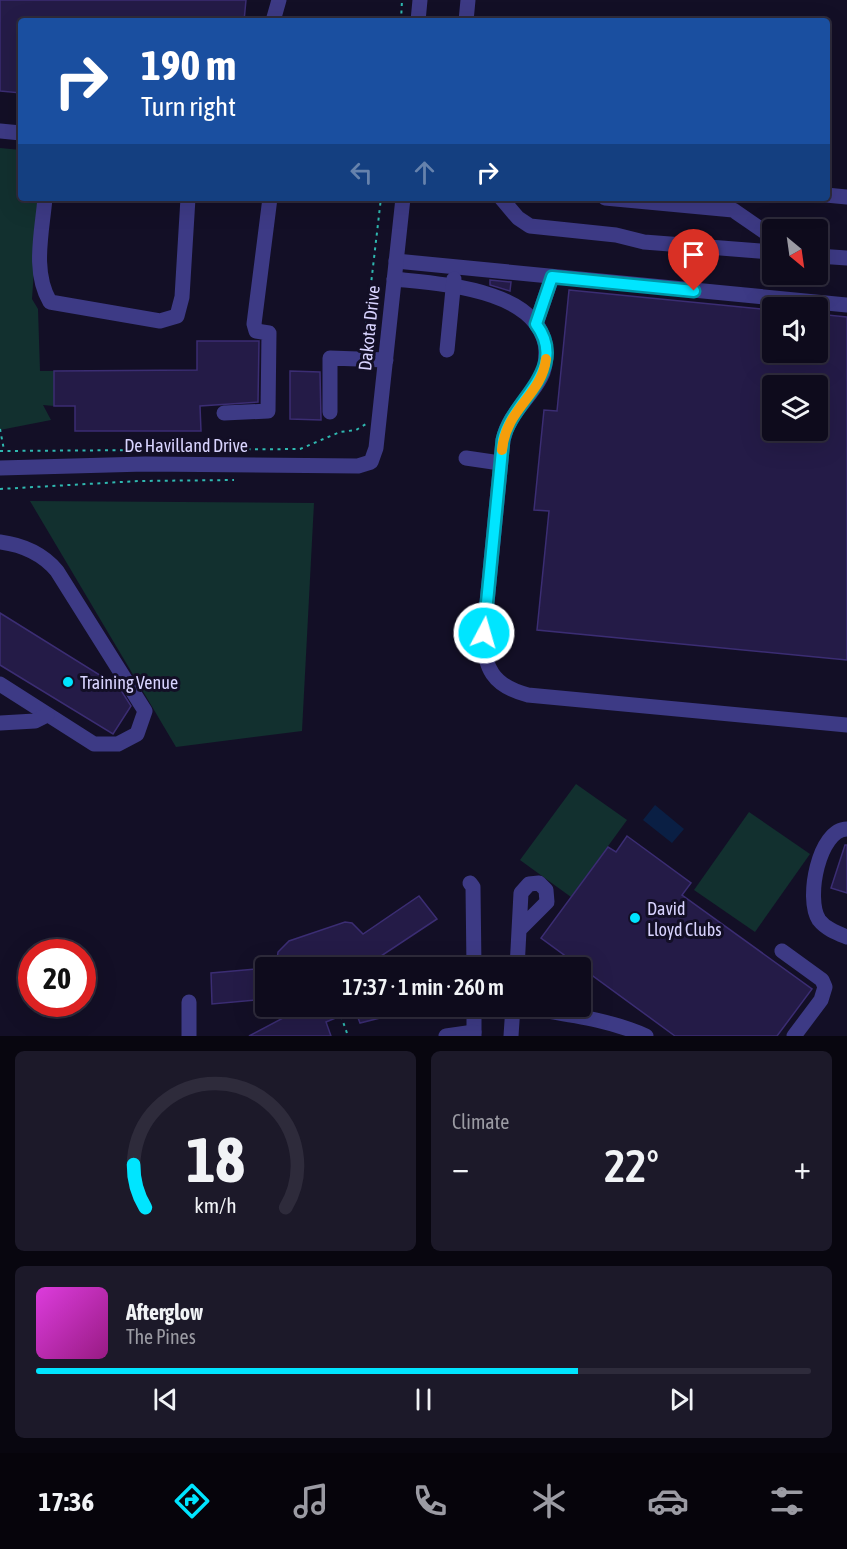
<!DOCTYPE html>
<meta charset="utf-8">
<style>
:root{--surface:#0e0b1c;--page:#1c1929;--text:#f1f3f6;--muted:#9b9ba3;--line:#2e2b3b;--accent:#00e5ff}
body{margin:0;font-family:"Asap Condensed",sans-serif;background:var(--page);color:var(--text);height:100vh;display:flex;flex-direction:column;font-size:22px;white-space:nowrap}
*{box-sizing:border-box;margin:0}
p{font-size:20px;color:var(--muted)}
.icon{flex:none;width:33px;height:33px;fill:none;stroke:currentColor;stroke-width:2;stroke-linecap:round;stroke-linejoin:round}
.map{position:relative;height:1036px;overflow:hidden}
.drawer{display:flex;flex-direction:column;gap:15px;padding:15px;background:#08060f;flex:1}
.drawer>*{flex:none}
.hud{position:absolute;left:18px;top:18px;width:812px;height:183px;border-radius:6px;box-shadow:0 6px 24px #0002,0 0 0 2px var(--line);background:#1a4fa0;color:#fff;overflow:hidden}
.needle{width:39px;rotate:151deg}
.fabs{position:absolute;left:762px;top:219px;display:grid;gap:12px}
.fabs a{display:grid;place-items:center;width:66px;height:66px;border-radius:6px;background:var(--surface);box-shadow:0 6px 24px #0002,0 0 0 2px var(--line);font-size:30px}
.speed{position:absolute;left:18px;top:939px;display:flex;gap:12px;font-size:30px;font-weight:700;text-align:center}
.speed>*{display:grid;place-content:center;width:78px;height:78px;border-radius:50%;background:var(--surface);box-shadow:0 6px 24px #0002,0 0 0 2px var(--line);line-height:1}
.speed .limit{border:9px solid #d22;background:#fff;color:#111}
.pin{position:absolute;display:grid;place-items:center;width:51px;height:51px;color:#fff;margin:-62px -26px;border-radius:50% 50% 50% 0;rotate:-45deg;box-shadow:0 0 6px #0007}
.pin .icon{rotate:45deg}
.me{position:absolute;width:66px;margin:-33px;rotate:6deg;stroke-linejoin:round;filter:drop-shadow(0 0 4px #0008)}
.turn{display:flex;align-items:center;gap:21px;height:126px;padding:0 24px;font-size:27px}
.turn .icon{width:78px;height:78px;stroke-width:2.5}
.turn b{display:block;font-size:42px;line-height:51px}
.lanes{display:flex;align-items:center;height:57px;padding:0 24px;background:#0003;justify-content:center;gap:30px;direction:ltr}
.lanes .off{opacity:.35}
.big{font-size:45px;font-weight:600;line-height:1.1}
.drawer .widget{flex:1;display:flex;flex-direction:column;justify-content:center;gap:9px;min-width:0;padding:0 21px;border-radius:9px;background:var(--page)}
.drawer .dial{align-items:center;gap:0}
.dial svg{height:156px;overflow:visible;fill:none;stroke:var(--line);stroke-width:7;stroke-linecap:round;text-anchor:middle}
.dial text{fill:var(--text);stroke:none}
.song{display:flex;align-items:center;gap:18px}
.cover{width:72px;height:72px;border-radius:9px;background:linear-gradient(135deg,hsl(300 70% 55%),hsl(310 70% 35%))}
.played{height:6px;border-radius:3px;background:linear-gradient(90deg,var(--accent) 70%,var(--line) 70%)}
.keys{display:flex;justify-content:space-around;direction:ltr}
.heat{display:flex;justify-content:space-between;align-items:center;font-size:33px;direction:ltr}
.drawer .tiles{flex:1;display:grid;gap:15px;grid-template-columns:1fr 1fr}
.widget:last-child{grid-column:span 2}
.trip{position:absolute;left:255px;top:957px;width:336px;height:60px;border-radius:6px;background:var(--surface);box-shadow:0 6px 24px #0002,0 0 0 2px var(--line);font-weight:600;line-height:60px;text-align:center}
.dock{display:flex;height:96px;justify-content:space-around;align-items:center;background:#06040b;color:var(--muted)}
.dock .icon{width:42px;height:42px}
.dock .on{color:var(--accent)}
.dock b{font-size:27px;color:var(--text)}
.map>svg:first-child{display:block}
.green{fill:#12302f}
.water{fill:#0a1f44}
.building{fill:#241b47;stroke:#3b2d73;stroke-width:1.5;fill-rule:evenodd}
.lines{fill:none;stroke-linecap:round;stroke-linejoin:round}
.path{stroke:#2fb8b0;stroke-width:2;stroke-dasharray:3 4.5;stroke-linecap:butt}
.minor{stroke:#3d3a85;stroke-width:15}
.route-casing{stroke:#0095a6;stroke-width:15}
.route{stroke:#00e5ff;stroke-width:10}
.slow{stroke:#f59e0b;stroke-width:10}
.poi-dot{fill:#00e5ff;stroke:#130f26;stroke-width:2}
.labels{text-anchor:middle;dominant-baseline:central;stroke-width:6;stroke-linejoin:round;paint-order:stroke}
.street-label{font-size:18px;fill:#d9d4ff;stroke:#130f26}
.poi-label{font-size:18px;fill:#d9d4ff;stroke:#130f26;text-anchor:start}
</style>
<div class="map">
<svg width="847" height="1036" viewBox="0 0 847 1036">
<rect width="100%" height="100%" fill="#130f26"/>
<g class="green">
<path d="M0,148L21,150V198H39L32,299L38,309L40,371H54V406L43,405L51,420L0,430Z"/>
<path d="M30,501L314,503L302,731L176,747Z"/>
<path d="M576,784L627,820L571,897L520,860Z"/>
<path d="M749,812L810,854L755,932L694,890Z"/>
</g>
<path class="water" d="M655,805L684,829L672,843L643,820Z"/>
<g class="building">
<path d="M0,0H246L244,21H21V93L0,91Z"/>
<path d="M490,280L511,282L510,291L490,285Z"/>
<path d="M569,290L772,310V352H818V314L847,317V660L537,630L549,511L534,510L544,410L557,411ZM772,386H818V430H772Z"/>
<path d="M197,341H259L258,402L200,406L201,431H75V406H54V371L197,370Z"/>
<path d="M290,371L320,372L321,420L290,419Z"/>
<path d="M0,613L119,687L131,706L113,734L0,665Z"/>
<path d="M627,836L691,883L682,895L812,989L777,1036H675L541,938L608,847L616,852Z"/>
<path d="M845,845H847V893L831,888Z"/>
<path d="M419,896L437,919L363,968H276L278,952L289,941L345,922L352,923L363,934Z"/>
<path d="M266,968V999L212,1004L211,973Z"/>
<path d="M299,1006H407L408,1011L360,1023L355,1010L326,1022L331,1036H249L300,1009Z"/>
</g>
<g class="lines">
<g class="path">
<path d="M401,21L402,0"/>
<path d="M370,347L366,327L381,198"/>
<path d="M0,429L4,450"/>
<path d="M0,451L300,449L340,432L356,430L366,424"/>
<path d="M0,489L139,481L234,480"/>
<path d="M341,1016L348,1036"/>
</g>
<g class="minor">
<path d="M273,21L279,0"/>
<path d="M418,21L420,0"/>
<path d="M466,21L468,0"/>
<path d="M0,131L21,133"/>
<path d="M826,195L847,197"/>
<path d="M45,198C42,233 32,271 50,302L160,321L177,316L182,297L188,198"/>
<path d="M501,198L518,218L530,226L616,235L644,242L772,252"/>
<path d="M605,198L733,210L772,237"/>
<path d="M818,256L847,258"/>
<path d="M396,261L847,305"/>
<path d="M394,279C441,284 541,289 546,350C546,359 545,370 541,377C529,400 509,413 503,440L484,633C483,668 493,686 528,695L847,725"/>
<path d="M536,324L552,277"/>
<path d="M447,350L454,279"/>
<path d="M330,412V358L386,360"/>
<path d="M224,413L268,411L269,333L256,331L254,324L270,198"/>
<path d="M466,458L500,463"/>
<path d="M0,468L145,464L358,466L371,462L376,448L403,198"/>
<path d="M0,542C23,545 42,553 57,571L145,711L137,734L118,744H94L0,684"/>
<path d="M0,723L35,721L47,715"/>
<path d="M847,829C819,829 805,899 819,920C826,929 837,933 847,937"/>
<path d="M470,883L473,887L474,968"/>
<path d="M782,951L822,980L825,987L821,1000L794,1036"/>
<path d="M517,968L521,893L529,884L539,883L546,890L547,902L520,929"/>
<path d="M189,1002V1036"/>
<path d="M474,1006V1036"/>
<path d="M517,1006C561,1014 606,1018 646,1036"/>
<path d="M446,1036L474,1032"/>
<path d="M511,1036L513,1006"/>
</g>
</g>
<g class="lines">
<defs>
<path id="route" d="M484,633L503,440C512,399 570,370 536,324L552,277L694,291"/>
</defs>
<use href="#route" class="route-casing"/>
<use href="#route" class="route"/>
<path class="slow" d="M502,450C506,408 542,395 546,359"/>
</g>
<g class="poi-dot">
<circle cx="68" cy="682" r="6"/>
<circle cx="635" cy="918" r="6"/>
</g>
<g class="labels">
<g class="street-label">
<text transform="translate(369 328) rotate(-84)">Dakota Drive</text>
<text x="186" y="445">De Havilland Drive</text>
</g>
<g class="poi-label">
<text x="80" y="682">Training Venue</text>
<text x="647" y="908">David<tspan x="647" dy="21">Lloyd Clubs</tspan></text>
</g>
</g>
</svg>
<div class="fabs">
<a><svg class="needle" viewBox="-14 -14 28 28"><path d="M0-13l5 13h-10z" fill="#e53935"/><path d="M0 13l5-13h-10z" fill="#9b9ba3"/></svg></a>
<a><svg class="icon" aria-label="sound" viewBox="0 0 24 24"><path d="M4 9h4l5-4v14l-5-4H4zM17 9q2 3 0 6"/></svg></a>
<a><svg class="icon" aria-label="layers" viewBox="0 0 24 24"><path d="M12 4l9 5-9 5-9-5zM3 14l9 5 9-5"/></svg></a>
</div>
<div class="speed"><div class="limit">20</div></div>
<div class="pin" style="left:694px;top:291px;background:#d93025"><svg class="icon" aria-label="arrive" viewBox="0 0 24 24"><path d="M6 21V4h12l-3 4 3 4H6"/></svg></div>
<svg class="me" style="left:484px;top:633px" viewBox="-20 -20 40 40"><circle r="17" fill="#00e5ff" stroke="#fff" stroke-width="3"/><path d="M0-11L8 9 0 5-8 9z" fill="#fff"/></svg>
<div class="trip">17:37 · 1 min · 260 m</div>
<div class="hud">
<div class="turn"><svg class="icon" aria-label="right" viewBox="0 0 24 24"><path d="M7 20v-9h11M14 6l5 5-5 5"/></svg><div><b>190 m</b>Turn right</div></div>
<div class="lanes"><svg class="icon off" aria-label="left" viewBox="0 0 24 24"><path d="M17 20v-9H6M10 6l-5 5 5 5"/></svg><svg class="icon off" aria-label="ahead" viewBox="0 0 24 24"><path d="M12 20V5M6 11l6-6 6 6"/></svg><svg class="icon" aria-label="right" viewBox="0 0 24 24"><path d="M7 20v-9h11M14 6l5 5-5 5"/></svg></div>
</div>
</div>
<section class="drawer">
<div class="tiles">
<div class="widget dial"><svg viewBox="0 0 100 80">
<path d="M14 69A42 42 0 1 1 86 69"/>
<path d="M14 69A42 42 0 0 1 8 47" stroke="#00e5ff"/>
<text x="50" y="56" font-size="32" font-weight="700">18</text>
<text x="50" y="72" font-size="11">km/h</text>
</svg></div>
<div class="widget"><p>Climate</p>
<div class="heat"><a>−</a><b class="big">22°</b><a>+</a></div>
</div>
<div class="widget">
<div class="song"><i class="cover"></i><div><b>Afterglow</b><p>The Pines</p></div></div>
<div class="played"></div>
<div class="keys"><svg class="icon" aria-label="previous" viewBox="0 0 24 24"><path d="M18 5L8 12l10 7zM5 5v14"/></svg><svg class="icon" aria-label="pause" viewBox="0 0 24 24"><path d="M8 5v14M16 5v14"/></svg><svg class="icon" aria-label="next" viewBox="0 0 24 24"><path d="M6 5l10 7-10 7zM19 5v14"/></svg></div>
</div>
</div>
</section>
<nav class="dock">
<b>17:36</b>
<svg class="icon on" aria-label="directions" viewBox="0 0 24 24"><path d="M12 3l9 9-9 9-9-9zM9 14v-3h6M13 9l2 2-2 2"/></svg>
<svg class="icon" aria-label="music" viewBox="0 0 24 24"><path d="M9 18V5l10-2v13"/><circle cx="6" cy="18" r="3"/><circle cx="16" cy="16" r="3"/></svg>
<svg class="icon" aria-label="phone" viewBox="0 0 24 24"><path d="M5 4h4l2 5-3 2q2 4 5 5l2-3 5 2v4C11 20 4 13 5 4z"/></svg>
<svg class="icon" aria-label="climate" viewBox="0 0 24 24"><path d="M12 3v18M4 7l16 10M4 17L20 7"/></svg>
<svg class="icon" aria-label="car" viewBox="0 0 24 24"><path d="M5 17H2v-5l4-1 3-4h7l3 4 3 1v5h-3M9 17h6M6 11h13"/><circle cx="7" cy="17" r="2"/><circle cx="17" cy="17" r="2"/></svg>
<svg class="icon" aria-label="filters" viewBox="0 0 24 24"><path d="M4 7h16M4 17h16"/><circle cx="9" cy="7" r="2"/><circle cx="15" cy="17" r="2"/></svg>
</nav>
